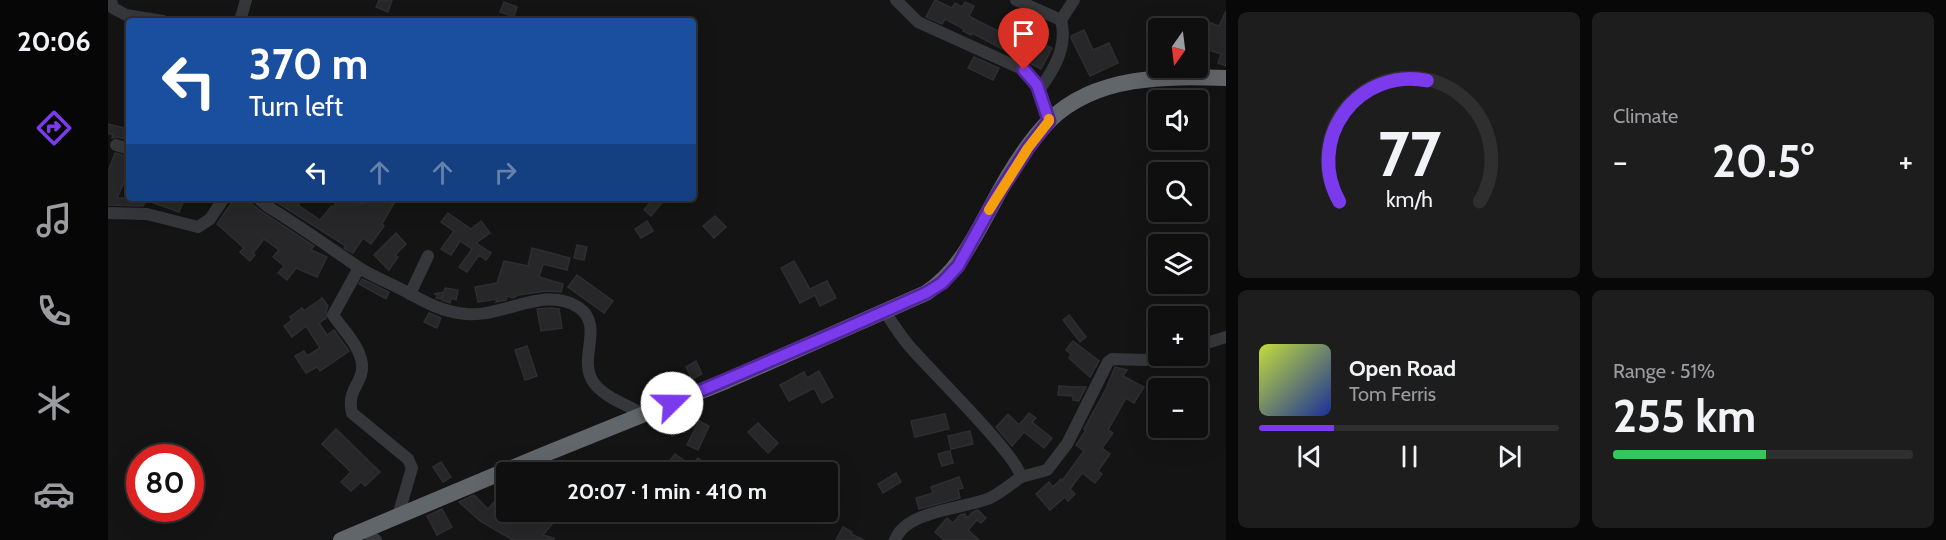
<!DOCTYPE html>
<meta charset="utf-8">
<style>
:root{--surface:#0f0f10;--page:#1d1d1e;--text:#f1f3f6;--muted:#9b9c9f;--line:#2f2f30;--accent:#7c3aed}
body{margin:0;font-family:Cabin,sans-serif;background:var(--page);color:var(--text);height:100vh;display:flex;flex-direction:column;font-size:22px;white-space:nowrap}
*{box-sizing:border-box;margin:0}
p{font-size:20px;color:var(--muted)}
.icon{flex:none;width:33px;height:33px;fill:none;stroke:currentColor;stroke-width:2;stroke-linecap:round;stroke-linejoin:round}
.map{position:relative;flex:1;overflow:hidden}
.drawer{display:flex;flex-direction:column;gap:12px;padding:12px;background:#080809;width:720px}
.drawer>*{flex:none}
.banner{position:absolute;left:18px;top:18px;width:570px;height:183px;border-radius:6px;box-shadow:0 6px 24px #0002,0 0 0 2px var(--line);background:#1a4fa0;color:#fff;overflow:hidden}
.needle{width:39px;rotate:194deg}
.tools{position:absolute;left:1040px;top:18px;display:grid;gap:12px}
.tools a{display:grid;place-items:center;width:60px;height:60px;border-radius:6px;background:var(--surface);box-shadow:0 6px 24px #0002,0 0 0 2px var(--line);font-size:30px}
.speed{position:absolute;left:18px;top:444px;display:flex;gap:12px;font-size:30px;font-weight:700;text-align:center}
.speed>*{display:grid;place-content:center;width:78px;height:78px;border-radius:50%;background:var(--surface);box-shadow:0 6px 24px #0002,0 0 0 2px var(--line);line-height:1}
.speed .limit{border:9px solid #d22;background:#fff;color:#111}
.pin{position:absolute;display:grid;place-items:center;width:51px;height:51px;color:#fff;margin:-62px -26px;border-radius:50% 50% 50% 0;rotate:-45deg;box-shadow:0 0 6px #0007}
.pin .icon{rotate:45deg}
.me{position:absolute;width:66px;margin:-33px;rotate:68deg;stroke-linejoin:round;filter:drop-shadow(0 0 4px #0008)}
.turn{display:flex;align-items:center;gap:21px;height:126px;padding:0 24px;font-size:27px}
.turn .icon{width:78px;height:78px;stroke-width:2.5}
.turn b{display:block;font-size:42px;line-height:51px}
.lanes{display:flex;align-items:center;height:57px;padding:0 24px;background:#0003;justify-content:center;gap:30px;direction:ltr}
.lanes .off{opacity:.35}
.big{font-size:45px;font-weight:700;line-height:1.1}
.drawer .widget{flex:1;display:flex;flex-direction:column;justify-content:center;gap:9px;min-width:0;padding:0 21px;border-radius:9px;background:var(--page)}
.drawer .dial{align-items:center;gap:0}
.dial svg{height:156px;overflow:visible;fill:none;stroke:var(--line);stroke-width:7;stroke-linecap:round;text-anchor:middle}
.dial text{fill:var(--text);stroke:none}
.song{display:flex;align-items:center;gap:18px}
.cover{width:72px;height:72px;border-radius:9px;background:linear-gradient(135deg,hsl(70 70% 55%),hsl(230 70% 35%))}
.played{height:6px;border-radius:3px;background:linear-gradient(90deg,var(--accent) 25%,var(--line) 25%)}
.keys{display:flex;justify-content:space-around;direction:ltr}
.heat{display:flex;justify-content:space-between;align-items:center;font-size:33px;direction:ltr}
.charge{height:9px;border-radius:4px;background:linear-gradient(90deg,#34c759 51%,var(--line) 0)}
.drawer .tiles{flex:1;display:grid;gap:12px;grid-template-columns:repeat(2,1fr)}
.trip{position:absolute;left:388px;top:462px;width:342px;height:60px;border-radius:6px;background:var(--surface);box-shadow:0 6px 24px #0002,0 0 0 2px var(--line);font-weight:700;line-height:60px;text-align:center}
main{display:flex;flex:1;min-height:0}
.tabs{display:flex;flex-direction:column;width:108px;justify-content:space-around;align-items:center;background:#060606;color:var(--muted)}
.tabs .icon{width:42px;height:42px}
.tabs .current{color:var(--accent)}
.tabs b{font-size:27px;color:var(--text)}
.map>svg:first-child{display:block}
.building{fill:#272729;stroke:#2e2e31;stroke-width:1.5}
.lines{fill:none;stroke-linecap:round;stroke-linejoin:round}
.minor{stroke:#35373a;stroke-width:12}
.highway{stroke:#61666b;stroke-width:16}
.route-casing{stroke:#51269a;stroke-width:15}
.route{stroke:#7c3aed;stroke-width:10}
.slow{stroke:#f59e0b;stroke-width:10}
</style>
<main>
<nav class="tabs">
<b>20:06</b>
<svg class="icon current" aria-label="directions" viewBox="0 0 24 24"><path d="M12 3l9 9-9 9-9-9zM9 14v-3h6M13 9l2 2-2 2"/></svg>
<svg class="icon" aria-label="music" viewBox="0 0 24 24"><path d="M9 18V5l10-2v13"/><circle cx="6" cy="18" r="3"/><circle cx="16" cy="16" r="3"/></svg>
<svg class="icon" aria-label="phone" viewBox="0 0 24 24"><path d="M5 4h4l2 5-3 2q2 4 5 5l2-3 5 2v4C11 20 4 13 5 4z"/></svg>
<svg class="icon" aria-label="climate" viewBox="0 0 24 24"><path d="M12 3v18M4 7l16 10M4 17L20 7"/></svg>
<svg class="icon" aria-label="car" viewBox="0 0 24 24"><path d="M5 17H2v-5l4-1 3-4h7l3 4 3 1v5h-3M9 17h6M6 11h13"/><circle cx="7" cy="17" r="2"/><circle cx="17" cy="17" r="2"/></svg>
</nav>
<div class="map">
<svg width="1118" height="540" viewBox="0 0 1118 540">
<rect width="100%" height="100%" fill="#141415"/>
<g class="building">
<path d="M271,0H284L280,12L268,7Z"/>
<path d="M827,0L844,8L847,3L854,7L857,2L866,6L861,16L870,21L908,40L911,34L944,48L933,69L864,33L863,35L855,31L856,29L837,19L834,24L818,17Z"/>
<path d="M396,2L409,7L406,17L392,12Z"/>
<path d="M1118,11V66L1110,63L1113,54L1089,46L1088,28L1091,19L1111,26Z"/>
<path d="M976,30L985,50L1001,43L1010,63L982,76L963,38V36Z"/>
<path d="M866,57L891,68L885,80L860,68Z"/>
<path d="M0,124L21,129V140L10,137L4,138L5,135L0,133Z"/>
<path d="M7,153L21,157V171L9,198H77L71,212L38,200L35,206L0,205V172Z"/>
<path d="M127,198H142L144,204L154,212L206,246L203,250L219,257L209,277L188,268L179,280L170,273L176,266L165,257L171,250L156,239L145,253L147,255L142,261L132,252L136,248L109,224Z"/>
<path d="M162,198H185L192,202L190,205L212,220L224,206L226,207L230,198H240L250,205L252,203L254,204L257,198H289L274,224L276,226L263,244L255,238L245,253L236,248L238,246Z"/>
<path d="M546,198H558L543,216L536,210Z"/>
<path d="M340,213L363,229L373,221L382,233L368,243L383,253L378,260L371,255L359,272L351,267L364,249L352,241L343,255L333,249L346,231L333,222Z"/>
<path d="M607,216L618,227L606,238L595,226Z"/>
<path d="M539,221L545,231L533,238L527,229Z"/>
<path d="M288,233L298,244L287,255L290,257L281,270L266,255Z"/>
<path d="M469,245L479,247L476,260L466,258Z"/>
<path d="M424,248L462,258L459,270L435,264L431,277L455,284L453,292L439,291L410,295L405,298L399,296L398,300L388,302L390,299L370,302L367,287L389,283L396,261L420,266Z"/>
<path d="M686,261L702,289L719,281L728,298L712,306L707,295L692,303L673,268Z"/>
<path d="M469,275L505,301L496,313L460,287Z"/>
<path d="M254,279L281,292L278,299L251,284Z"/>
<path d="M337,288L350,290L348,300L343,298L342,303L334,300L335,296L332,299L328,298L330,295L326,294L336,292Z"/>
<path d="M214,298L220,306L218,312V318L211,323L219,335L226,330L241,351L212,371L209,367L198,373L187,356L196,351L199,356L212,348L198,326L184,337L176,326L184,320L182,317L194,308L196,311Z"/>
<path d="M443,308L451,309L454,328L433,331L429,309Z"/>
<path d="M321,313L333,318L329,328L316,322Z"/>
<path d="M961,315L978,337L972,342L955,320Z"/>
<path d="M965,341L991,361L982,377L961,358L963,354L958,350Z"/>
<path d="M419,346L429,376L417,380L407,350Z"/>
<path d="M588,361L594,374L584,379L578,367Z"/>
<path d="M1007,367L1019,370L1015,376L1036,387L1026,403L1018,398L1000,430L1005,433L994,448L1002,454L990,471L994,474L987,483L974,473L962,489L967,494L960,501L957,497L942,510L928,494L941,482L945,487L953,479L954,481L976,451L968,445L978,430L976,429L998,389Z"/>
<path d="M711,371L725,397L714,403L706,388L681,401L672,385L696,372L699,378Z"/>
<path d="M951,386L966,387H978L971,401L965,400V396L950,395Z"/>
<path d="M578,413L584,426L564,436L557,422Z"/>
<path d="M921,413L928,418L924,422L944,438L936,448L916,432L904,446L888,427L900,414L910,424H912Z"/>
<path d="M837,414L841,429L807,437L803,421Z"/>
<path d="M591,421L601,426L590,450L579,445Z"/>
<path d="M650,423L670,443L660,453L640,432Z"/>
<path d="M228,429L272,472L257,486L253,482L243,491L233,482L243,472L214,444Z"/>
<path d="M862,431L865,444L843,449L840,436Z"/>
<path d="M842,451L845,463L834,466L830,454Z"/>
<path d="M567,454L584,466L590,458L602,467L597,472H553Z"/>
<path d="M333,462L343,477L335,482L325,467Z"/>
<path d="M788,473L793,482L775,493L770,484Z"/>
<path d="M851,477L855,488L850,489L852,498L811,509L808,498L825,493L823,487Z"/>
<path d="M399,487V512H454L435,535L446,538V540H405L372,521L351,502L366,495L380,509Z"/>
<path d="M334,509L344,527L329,535L319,516Z"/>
<path d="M870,510L878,518L873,523L869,520L860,530L871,540H836L827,532L839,518L845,523L852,515L857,514L859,518L865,512Z"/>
<path d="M735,527L744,532L743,534L756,540H728Z"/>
</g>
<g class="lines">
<g class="minor">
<path d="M3,0L5,8L18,15L55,21"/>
<path d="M788,0L810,22L916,70L929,85L941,121"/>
<path d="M908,0L953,20C960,46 946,70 931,90"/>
<path d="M953,20L966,0"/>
<path d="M132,21L138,0"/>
<path d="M8,145L21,149"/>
<path d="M150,198L159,206C190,225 220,246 250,267C262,275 277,281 291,288C313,300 333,312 358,314C394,318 437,285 470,307C498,326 468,359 486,383C497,398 521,406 536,414"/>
<path d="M0,213L39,214L90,227L102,219L116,198"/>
<path d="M251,268L225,315C235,330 252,346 254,364C256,383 238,389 244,413L300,459L304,468L290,516"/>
<path d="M302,294L320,256"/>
<path d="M776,311C785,323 793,337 803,348C822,370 910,456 913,477C903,484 893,493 882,498C856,509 798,510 787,540"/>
<path d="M1089,346L1118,337"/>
<path d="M913,477L939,470L959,444L1000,362L1004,359L1037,360L1052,356"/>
<path d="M255,530L268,540"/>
</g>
<path class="highway" d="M233,540L435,455L618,381L818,293C850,272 865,240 883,207C898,178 918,144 942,120C988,75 1058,76 1118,78"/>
</g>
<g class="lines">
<defs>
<path id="route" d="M564,403L725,334L818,293L834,283L850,266L889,196L920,148L941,121L929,85L916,70"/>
</defs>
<use href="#route" class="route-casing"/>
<use href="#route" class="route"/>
<path class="slow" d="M881,210L920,148L941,121V119"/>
</g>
</svg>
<div class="tools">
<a><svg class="needle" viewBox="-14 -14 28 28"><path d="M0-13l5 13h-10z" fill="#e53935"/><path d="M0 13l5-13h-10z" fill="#9b9c9f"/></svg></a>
<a><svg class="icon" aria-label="sound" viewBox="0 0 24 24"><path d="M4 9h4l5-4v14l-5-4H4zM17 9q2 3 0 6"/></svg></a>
<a><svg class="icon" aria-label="search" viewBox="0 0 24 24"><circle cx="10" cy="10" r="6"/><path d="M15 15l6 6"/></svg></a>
<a><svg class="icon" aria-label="layers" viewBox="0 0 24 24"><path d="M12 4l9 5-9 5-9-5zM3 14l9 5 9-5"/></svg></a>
<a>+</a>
<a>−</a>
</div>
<div class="speed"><div class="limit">80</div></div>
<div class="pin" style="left:916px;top:70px;background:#d93025"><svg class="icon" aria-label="arrive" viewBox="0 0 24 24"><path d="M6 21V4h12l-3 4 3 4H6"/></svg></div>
<svg class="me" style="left:564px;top:403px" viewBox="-20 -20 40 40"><circle r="19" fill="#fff"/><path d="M0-13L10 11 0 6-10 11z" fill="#7c3aed"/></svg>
<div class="trip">20:07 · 1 min · 410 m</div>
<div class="banner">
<div class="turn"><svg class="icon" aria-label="left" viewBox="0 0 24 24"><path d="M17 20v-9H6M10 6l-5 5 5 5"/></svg><div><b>370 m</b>Turn left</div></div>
<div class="lanes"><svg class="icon" aria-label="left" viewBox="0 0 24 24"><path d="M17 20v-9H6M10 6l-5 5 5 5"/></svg><svg class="icon off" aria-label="ahead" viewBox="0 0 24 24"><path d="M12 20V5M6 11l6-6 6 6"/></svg><svg class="icon off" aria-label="ahead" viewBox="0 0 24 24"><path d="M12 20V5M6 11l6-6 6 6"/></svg><svg class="icon off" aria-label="right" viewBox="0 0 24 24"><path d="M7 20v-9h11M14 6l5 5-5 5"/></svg></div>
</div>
</div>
<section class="drawer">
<div class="tiles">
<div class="widget dial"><svg viewBox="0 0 100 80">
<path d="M14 69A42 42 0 1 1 86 69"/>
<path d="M14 69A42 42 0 0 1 59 7" stroke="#7c3aed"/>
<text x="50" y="56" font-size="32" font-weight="700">77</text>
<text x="50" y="72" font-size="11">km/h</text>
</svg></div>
<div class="widget"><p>Climate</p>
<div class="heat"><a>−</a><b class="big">20.5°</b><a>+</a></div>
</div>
<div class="widget">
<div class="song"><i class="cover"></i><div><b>Open Road</b><p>Tom Ferris</p></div></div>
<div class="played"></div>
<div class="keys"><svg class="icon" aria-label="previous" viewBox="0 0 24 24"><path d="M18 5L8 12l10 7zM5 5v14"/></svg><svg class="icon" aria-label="pause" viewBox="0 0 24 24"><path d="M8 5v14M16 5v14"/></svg><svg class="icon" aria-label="next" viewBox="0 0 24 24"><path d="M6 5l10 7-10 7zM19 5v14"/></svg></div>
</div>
<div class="widget"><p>Range · 51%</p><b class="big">255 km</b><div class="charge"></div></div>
</div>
</section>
</main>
